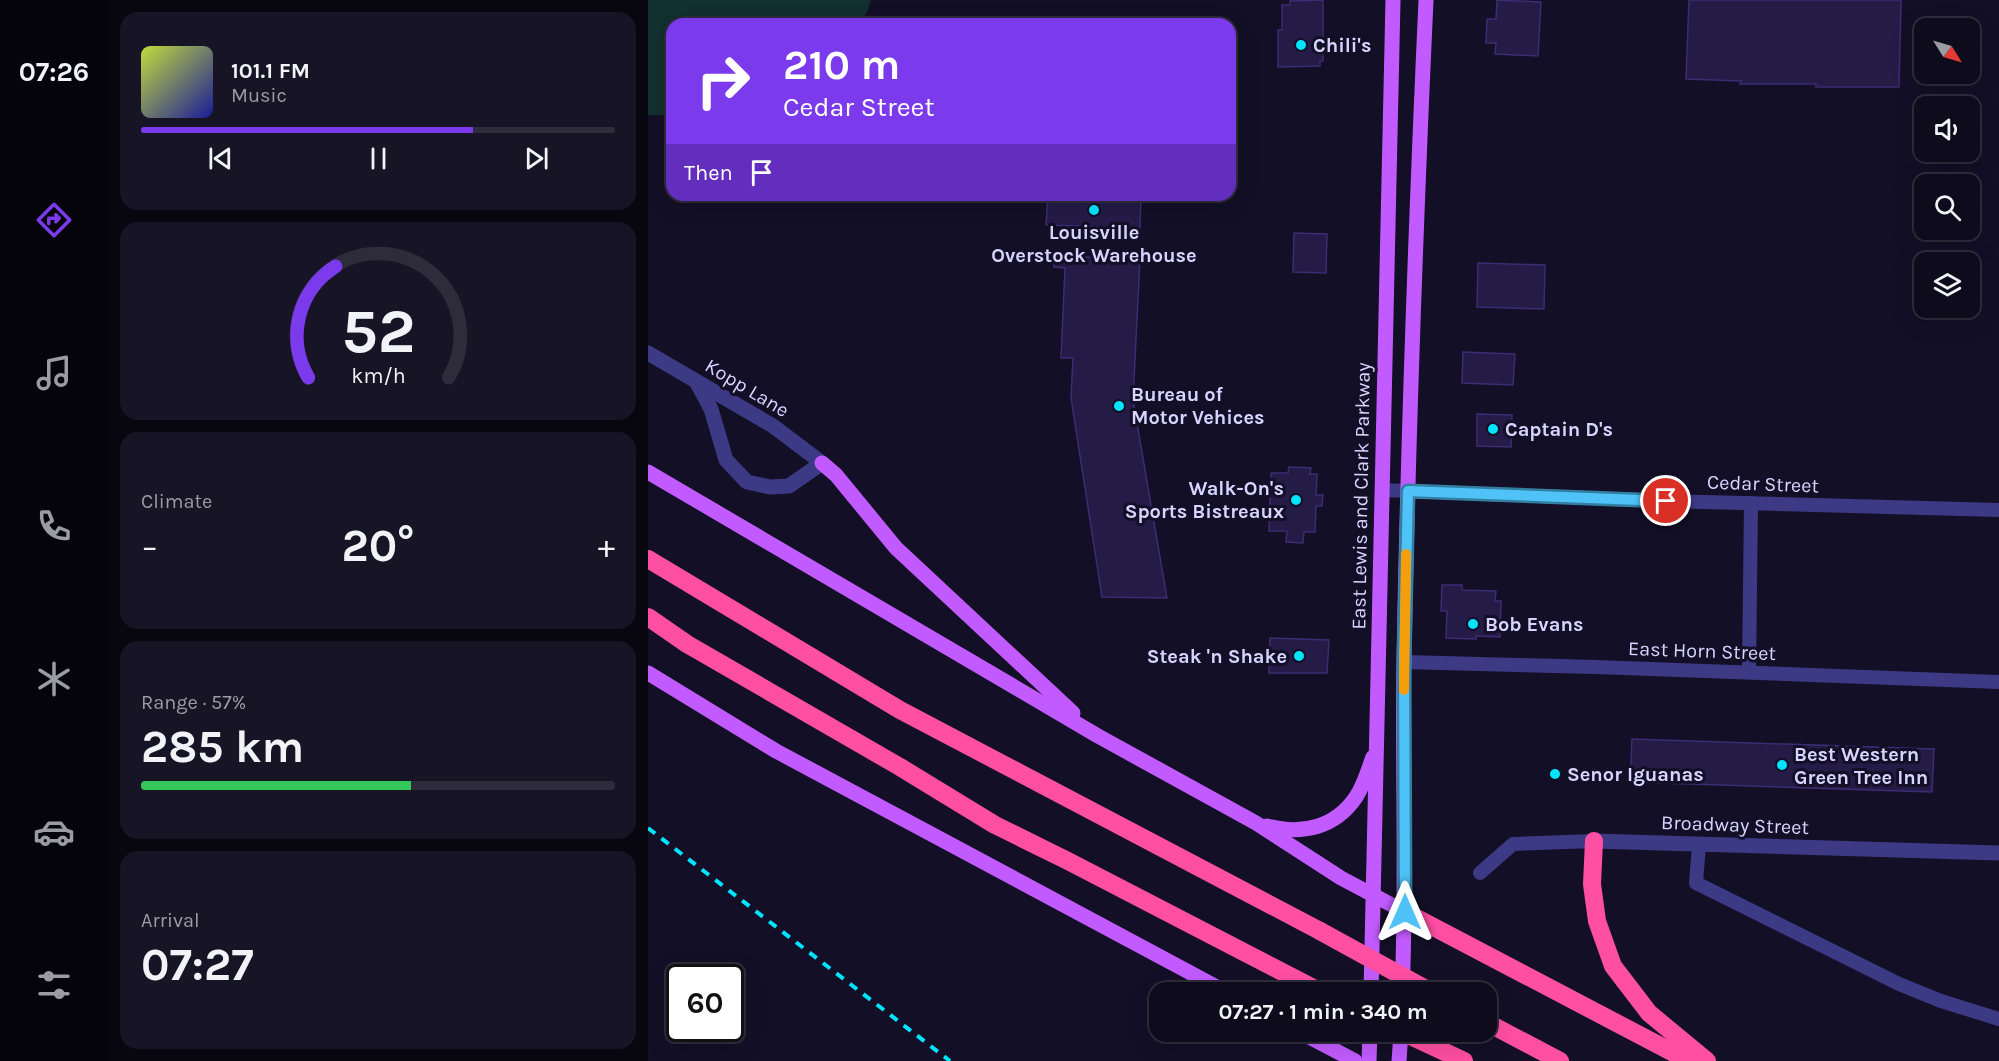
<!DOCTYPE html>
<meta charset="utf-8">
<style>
:root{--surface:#0e0b1c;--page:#171425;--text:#f1f3f6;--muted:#9b9ba3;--line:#2e2b3b;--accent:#7c3aed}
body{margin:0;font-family:Karla,sans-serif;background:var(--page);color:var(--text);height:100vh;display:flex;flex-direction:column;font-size:22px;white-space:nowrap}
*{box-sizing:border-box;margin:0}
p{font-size:20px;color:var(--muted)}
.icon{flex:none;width:33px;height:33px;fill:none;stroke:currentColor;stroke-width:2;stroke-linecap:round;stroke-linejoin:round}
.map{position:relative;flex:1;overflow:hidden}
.details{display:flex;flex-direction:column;gap:12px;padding:12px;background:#08060f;width:540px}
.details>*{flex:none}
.banner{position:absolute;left:18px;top:18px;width:570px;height:183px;border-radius:18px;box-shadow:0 6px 24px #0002,0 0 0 2px var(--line);background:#7c3aed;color:#fff;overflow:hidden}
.needle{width:39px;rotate:127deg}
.fabs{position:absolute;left:1266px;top:18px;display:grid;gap:12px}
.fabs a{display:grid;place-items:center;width:66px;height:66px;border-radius:12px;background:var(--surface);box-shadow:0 6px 24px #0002,0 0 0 2px var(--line);font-size:30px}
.speed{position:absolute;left:18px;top:964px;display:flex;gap:12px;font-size:30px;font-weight:700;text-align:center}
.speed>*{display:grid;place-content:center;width:78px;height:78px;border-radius:50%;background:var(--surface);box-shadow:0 6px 24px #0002,0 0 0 2px var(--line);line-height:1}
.speed .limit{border:3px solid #111;border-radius:9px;background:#fff;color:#111}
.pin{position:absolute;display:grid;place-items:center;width:51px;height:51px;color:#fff;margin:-26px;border:3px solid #fff;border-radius:50%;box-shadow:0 2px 6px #0007}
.me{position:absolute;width:66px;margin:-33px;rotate:0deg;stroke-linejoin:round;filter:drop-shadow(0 0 4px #0008)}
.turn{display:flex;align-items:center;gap:21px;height:126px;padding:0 18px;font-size:27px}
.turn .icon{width:78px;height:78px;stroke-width:2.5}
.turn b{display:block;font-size:42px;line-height:51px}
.then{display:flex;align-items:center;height:57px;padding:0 18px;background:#0003;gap:12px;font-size:22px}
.big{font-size:45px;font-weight:700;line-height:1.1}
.details .tile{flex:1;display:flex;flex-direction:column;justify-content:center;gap:9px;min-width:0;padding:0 21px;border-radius:18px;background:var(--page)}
.details .dial{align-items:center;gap:0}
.dial svg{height:156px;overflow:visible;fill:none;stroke:var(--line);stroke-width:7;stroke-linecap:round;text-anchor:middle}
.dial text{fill:var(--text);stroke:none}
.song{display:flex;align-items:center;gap:18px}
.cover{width:72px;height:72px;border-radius:9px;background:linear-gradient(135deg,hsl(70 70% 55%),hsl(240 70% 35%))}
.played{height:6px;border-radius:3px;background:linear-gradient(90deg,var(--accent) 70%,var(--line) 70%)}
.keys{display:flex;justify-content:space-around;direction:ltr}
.heat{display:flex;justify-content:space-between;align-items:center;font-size:33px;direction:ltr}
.charge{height:9px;border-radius:4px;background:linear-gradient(90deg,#34c759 57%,var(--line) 0)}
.trip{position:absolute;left:501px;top:982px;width:348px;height:60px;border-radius:18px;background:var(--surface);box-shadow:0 6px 24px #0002,0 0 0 2px var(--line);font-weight:700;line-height:60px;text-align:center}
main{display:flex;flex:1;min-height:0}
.tabs{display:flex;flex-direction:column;width:108px;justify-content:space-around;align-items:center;background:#06040b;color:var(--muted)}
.tabs .icon{width:42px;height:42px}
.tabs .current{color:var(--accent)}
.tabs b{font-size:27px;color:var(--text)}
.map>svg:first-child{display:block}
.green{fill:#12302f}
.building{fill:#241b47;stroke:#3b2d73;stroke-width:1.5}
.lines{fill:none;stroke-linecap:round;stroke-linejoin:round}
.minor{stroke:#3d3a85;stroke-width:14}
.tertiary{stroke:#3d3a85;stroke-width:15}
.primary{stroke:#c25bff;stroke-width:15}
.motorway{stroke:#ff4fa3;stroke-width:18}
.rail{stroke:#00e5ff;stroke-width:4;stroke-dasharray:9 8;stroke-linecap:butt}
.motorway-bridge{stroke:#ff4fa3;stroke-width:18}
.route-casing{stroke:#337fa1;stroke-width:15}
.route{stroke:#4fc3f7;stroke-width:10}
.slow{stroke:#f59e0b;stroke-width:10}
.poi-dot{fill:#00e5ff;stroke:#130f26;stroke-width:2}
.labels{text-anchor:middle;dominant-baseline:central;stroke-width:6;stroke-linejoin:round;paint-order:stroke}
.poi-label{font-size:20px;font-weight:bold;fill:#d9d4ff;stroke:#130f26;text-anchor:start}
.street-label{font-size:20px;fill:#d9d4ff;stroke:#130f26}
</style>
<main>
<nav class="tabs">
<b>07:26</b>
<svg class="icon current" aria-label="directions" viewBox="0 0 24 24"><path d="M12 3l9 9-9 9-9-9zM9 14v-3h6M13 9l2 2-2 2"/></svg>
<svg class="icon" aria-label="music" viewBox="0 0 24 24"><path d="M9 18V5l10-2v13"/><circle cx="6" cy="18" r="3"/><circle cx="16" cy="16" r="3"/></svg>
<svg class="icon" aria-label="phone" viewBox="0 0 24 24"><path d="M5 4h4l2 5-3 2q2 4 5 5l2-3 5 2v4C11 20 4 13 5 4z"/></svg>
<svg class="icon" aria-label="climate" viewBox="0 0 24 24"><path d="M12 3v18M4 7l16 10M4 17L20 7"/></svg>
<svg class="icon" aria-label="car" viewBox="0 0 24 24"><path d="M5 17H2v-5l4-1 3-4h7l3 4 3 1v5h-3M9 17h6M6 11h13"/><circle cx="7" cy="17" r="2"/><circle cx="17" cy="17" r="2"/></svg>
<svg class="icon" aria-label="filters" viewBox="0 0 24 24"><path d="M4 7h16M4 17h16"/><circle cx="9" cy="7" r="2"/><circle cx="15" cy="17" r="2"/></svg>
</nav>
<section class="details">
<div class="tile">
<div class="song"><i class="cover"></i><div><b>101.1 FM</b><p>Music</p></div></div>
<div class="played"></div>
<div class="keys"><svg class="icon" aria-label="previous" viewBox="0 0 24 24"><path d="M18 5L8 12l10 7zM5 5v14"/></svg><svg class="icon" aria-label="pause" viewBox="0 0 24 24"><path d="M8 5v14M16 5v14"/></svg><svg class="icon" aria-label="next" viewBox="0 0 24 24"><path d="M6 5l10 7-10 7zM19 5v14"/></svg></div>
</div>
<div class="tile dial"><svg viewBox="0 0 100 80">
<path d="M14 69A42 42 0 1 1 86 69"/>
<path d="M14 69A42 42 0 0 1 28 12" stroke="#7c3aed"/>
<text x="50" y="56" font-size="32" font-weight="700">52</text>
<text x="50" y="72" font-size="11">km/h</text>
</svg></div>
<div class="tile"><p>Climate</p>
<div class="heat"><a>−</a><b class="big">20°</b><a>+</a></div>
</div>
<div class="tile"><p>Range · 57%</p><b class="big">285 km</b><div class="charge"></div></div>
<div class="tile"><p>Arrival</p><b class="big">07:27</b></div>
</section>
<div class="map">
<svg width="1351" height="1061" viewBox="0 0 1351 1061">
<rect width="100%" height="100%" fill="#130f26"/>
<path class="green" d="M0,0H223L219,12L211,24H24V116L21,115H0Z"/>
<g class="building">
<path d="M675,0V61H672V66L630,67V30H634V5H642V1Z"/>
<path d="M849,0L893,2L890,56L847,54L848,43H838L839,19H848Z"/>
<path d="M1041,0H1253L1251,87H1168V84H1092L1093,81L1038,79Z"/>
<path d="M400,195H493L492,228L398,225Z"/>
<path d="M646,233L679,234L678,273L645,272Z"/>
<path d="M405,256L492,259L485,400L519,598L454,597L423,398L425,358H413L417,268L406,267Z"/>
<path d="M830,263L897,265L896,309L829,307Z"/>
<path d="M815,352L867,354L865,385L814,383Z"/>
<path d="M829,414L864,415L863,447L829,446Z"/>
<path d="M641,467L663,468L662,474H669L668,495H675L674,506H668L667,532H656L655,543L638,542L639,531H621L623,473H640Z"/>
<path d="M794,585H814V590L848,591L847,601H853L852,637L828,636V639L798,638L799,611H793Z"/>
<path d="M622,638L681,640L679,673H621Z"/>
<path d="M984,739L1286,749L1284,792L982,782Z"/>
</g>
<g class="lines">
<g class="minor">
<path d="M734,490L1018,501L1351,510"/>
<path d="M756,662L948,667L1351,682"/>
<path d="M1101,672L1103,503"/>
<path d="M1051,845L1048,883L1251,984L1293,1001L1351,1019"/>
<path d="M832,873L865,844L946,841"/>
</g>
<g class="tertiary">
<path d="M0,353L125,426L174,463L141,486L122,487L99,482L78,460L63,409L48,381"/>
<path d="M946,841L1351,853"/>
</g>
<g class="primary">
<path d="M174,463L188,475L248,548L425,713"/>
<path d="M0,472L450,736L608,823L693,878L757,912"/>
<path d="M0,673L128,751L580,993"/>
<path d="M619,826C654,835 687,828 708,797C716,785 720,770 725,757"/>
<path d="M723,993L745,0"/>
<path d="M754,993C759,881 754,770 756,659C760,439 768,219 778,0"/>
<path d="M652,1032L707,1061"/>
<path d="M721,1061L722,1032"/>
<path d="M751,1061L753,1032"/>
</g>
<g class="motorway">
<path d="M0,559L252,710L672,931"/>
<path d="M0,617L39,644L252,767L347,825L418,860L675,993"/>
<path d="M946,841L944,884L949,921L965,966L1001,1013L1059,1061"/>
<path d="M757,912L1041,1061"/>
<path d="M838,1022L912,1061"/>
<path d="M754,1032L816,1061"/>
</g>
<path class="rail" d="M0,828L302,1061"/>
<path class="motorway-bridge" d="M672,931L785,993"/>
</g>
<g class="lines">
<defs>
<path id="route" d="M757,912L756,662L760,491L1018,501"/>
</defs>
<use href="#route" class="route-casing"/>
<use href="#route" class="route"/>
<path class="slow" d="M756,690L758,554"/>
</g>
<g class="poi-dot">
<circle cx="653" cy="45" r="6"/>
<circle cx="446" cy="210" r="6"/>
<circle cx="471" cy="406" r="6"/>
<circle cx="845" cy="429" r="6"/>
<circle cx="648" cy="500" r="6"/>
<circle cx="825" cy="624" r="6"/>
<circle cx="651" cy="656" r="6"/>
<circle cx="1134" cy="765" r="6"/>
<circle cx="907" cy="774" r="6"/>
</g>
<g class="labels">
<g class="poi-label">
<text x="665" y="45">Chili's</text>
<text x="446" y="232" text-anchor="middle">Louisville<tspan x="446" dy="23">Overstock Warehouse</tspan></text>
<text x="483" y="394">Bureau of<tspan x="483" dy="23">Motor Vehices</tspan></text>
<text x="857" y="429">Captain D's</text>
<text x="636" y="488" text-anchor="end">Walk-On's<tspan x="636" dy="23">Sports Bistreaux</tspan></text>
<text x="837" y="624">Bob Evans</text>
<text x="639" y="656" text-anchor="end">Steak 'n Shake</text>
<text x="1146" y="754">Best Western<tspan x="1146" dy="23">Green Tree Inn</tspan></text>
<text x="919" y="774">Senor Iguanas</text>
</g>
<g class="street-label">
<text transform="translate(99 388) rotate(31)">Kopp Lane</text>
<text transform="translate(1115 484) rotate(2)">Cedar Street</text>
<text transform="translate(713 496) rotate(-89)">East Lewis and Clark Parkway</text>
<text transform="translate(1054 651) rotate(2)">East Horn Street</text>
<text transform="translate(1087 825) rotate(2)">Broadway Street</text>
</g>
</g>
</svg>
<div class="fabs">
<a><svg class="needle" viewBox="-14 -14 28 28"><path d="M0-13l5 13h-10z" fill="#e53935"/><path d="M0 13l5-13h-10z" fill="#9b9ba3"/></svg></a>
<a><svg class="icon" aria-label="sound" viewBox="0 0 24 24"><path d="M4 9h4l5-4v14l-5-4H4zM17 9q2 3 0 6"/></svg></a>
<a><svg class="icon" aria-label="search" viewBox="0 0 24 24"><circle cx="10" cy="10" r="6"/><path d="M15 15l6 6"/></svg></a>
<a><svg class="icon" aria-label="layers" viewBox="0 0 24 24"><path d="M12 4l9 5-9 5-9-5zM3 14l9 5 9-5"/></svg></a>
</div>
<div class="speed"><div class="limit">60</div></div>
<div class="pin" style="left:1018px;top:501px;background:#d93025"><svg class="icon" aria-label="arrive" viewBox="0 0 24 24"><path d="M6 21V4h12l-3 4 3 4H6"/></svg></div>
<svg class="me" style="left:757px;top:912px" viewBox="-20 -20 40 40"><path d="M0-17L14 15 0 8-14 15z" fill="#4fc3f7" stroke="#fff" stroke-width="4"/></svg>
<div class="trip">07:27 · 1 min · 340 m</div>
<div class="banner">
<div class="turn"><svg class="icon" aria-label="right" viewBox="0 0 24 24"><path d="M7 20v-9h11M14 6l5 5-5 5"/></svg><div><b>210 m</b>Cedar Street</div></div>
<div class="then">Then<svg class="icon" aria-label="arrive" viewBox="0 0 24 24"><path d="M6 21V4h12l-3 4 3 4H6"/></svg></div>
</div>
</div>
</main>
